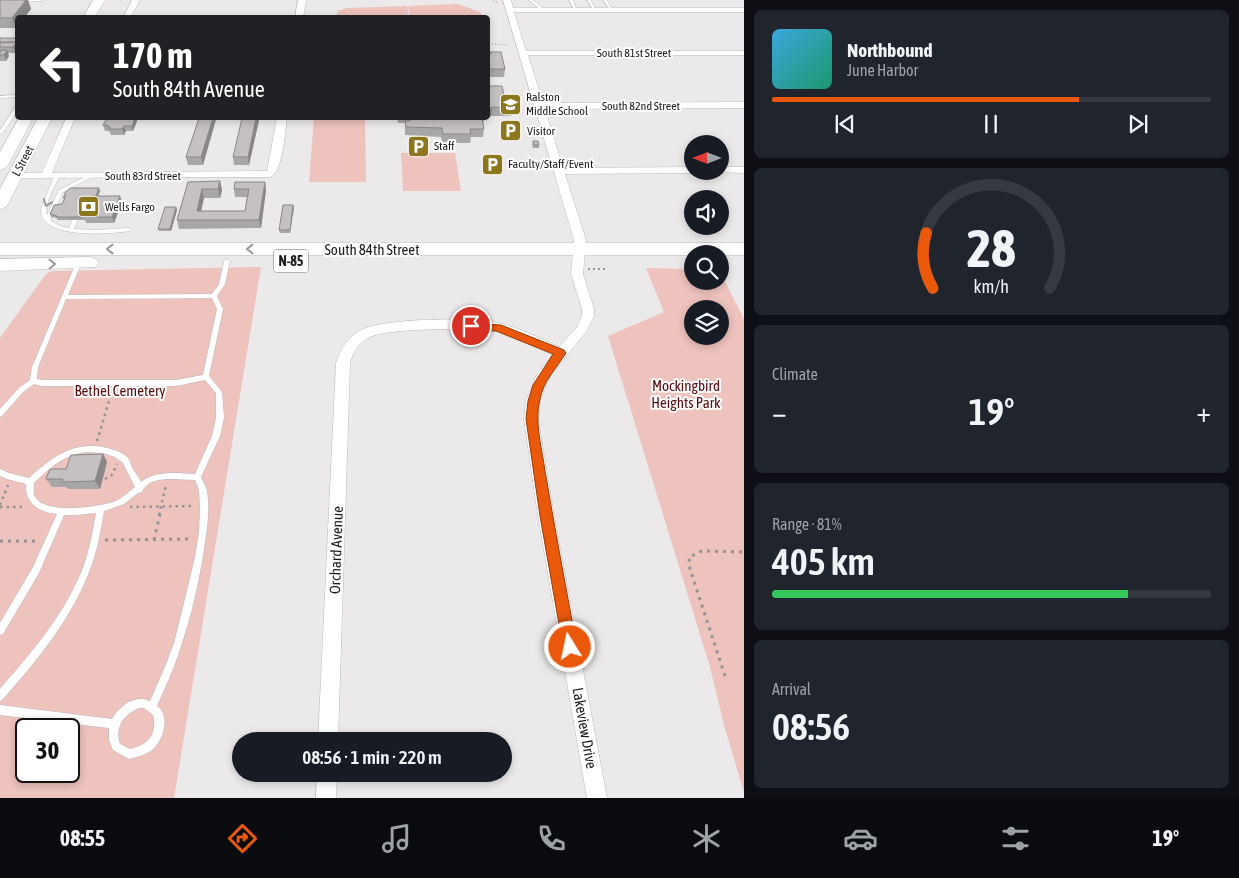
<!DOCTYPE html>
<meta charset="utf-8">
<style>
:root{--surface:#171b24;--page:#20242c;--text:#f1f3f6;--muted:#9ea1a6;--line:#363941;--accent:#ea580c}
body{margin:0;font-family:"Asap Condensed",sans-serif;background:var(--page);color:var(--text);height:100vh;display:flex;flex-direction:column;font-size:19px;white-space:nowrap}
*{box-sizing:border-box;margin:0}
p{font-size:16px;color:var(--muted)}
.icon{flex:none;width:28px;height:28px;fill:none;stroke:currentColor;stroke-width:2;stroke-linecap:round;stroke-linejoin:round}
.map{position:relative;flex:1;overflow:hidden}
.side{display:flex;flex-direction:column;gap:10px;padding:10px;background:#0d0f14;width:495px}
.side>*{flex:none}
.banner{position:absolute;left:15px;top:15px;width:475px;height:105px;border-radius:5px;box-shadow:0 2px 8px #0003;background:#202124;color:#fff;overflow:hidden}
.needle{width:32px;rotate:270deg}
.controls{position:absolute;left:684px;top:135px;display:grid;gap:10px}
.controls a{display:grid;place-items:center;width:45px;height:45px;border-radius:50%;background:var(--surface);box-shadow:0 2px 8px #0003;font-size:25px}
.speed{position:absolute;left:15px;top:718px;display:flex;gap:10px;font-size:25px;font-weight:700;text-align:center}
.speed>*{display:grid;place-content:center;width:65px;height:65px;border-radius:50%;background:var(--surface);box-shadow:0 2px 8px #0003;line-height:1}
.speed .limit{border:2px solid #111;border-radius:8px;background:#fff;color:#111}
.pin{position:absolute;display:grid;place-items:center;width:42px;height:42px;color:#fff;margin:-21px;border:2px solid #fff;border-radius:50%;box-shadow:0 1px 5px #0007}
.me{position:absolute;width:55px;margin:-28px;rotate:350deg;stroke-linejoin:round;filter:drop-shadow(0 0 4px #0008)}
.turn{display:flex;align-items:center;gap:18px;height:105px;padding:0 15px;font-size:22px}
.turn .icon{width:65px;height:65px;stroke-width:2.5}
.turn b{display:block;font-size:35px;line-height:42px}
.big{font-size:38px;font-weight:600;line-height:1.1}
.side .tile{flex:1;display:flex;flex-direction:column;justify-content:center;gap:8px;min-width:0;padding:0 18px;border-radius:8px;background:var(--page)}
.side .dial{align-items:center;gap:0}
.dial svg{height:130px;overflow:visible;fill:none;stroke:var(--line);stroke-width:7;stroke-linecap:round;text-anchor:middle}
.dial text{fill:var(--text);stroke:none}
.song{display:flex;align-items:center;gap:15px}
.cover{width:60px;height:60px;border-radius:8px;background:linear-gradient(135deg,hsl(200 70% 55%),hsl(160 70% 35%))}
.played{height:5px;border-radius:2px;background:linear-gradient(90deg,var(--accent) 70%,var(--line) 70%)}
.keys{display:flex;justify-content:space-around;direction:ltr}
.heat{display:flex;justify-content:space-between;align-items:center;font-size:28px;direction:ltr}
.charge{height:8px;border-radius:4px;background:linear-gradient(90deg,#34c759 81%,var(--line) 0)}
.trip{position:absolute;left:232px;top:732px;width:280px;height:50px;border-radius:25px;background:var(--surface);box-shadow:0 2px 8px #0003;font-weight:600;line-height:50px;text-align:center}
.dock{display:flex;height:80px;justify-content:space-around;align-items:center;background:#090b0e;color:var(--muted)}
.dock .icon{width:35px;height:35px}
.dock .on{color:var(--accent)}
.dock b{font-size:22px;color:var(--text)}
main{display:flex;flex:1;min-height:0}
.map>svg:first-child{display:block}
.green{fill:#eec2bd;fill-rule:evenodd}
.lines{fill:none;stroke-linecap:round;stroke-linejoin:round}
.service-casing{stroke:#bdbabc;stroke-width:1}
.minor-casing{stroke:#bdbabc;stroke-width:1}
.primary-casing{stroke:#bdbabc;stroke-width:1}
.path-far3{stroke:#959394;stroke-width:1;stroke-dasharray:1 2.5;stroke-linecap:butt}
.path-far2{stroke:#959394;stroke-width:2;stroke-dasharray:2 3;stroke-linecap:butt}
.path-far1{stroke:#959394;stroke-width:2.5;stroke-dasharray:2.5 4;stroke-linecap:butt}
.path{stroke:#959394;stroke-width:3;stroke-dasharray:3 5;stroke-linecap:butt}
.service{fill:#fff;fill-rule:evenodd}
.minor{fill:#fff;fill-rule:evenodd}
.primary{fill:#fff;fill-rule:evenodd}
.wall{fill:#a9a6a7}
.shaded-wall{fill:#8a8788}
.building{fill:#c5c1c2;stroke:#8a8788}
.oneway{stroke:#999}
.route{fill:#ea580c;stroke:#983908}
.labels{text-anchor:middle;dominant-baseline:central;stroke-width:4;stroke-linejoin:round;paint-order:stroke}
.far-street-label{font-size:12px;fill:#1d1c1d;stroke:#fff}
.far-poi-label{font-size:12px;fill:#1d1c1d;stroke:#fff;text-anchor:start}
.shield{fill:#fff;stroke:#616061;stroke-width:1}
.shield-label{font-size:14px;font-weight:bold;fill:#1d1c1d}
.street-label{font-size:15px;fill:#1d1c1d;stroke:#fff}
.park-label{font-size:15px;fill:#5a0b0e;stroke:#fff}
</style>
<main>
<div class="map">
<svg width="744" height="798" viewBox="0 0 744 798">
<rect width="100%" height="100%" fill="#ece9eb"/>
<g class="green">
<path d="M458,4L480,12L483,17H410L408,6Z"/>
<path d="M407,6L409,17H336L338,11L347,8Z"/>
<path d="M314,118H365L366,182H309Z"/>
<path d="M401,153H455L461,191H403Z"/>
<path d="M261,267L174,798H0V338L46,274L52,271ZM26,729H69V771H26Z"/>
<path d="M646,268L692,269V281H720V272L744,319V792L724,725L710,667L608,336L664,312ZM692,309H720V336H692Z"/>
</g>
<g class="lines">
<defs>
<g id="service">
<path d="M19,0H44L42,1L20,2H19Z"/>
<path d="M529,0H533L545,10L542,11Z"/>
<path d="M569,0H573L577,11H575Z"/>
<path d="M587,0H591L596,11H594Z"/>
<path d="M603,0H607L613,11H611Z"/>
<path d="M18,95V97L0,98V96Z"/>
<path d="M16,106H18V111L2,134H0V130Z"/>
<path d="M57,174L60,176C55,186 44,204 47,215L59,190L89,175L94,176L63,192L50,220C56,224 61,227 69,228L72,220L75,218L78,220L74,229L94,230L128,228L131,230L130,231C110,234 39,240 41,209L54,176Z"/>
<path d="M227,259L230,261L225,284L217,296L223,309L209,376L222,392L224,418L220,436L201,477C203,482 206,486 207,491C210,510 207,530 204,549C199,582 191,617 180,649C174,669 165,687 157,706C171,716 163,741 152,750C145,755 137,757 129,759L113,750L109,740V728L0,715V705L112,719C119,706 135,694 150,701L165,667L174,643L183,607L195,557L199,532L200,509L199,490L195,480C179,480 149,474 142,492L138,493L124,504L104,511C101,529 98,547 92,564C74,616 39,658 3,699L0,701V689C33,651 66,613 84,565C90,548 93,530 96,513L76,515H64L39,573L3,634L0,635V623L33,567L57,514C39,512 25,504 26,484L7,479L0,476V469L9,473L29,478C52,457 74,440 107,448C114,450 123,452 128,458C130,461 131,465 133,469C135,473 139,477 141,482C157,470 176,473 195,474L212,436L216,418V393L205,380L176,386H42L34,384L23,392L2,416L0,417V409L19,388L30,380L32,367L76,263L78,262L81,264L68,295L212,294L219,284L224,261ZM212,298L217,309L203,375L176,380H42L37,379L38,367L66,299ZM86,452L103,453L115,457L123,463L135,487C129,492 123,497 116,501C99,507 43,516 34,495C33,492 34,487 34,483C51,467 62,456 86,452ZM139,708H144L153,715C158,734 148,745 130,749L120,744C114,727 124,714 139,708Z"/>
</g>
<g id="minor">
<path d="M132,0H140L130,18H123Z"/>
<path d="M298,0H306L303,18H295Z"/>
<path d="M503,0H511L513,8H744V12H514L526,51H744V55H528L543,103L744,102V108L545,109L563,168L692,167V171H696L692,173L565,174L586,240L583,274L594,309V316L586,332L550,376L540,401L538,419L554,516L607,798H587L538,516L524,419L526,401L537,374L553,355C535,347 518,337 500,332C480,327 387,328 370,337C359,342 353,352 350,363L338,741H318L336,363C340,349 348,337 361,330C384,318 472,317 499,323C520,328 540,338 559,347L577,327L582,316V309L571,274L574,240Z"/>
<path d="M66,118H75L52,173L267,171L277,118H287C285,131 283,173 270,177L12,178L11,176L16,173H42Z"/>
<path d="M720,167H744V173L716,172L720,171Z"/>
<path d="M317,774H337L336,798H316Z"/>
</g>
<g id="primary">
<path d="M93,0H105L94,18H83Z"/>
<path d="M19,118H33L8,165L5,168L0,170V152Z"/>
<path d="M38,118H52L8,204L6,207L0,209V189Z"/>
<rect x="0" y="243" width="744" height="12"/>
<path d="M90,257L96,259L99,263L96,267L0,271V259Z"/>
</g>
</defs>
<use href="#service" class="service-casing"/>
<use href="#minor" class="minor-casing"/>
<use href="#primary" class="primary-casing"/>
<g class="path-far3">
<path d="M493,0L498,3"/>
<path d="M488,44L509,45"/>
</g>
<path class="path-far2" d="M588,269H605L604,266"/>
<g class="path-far1">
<path d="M97,441L112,391"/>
<path d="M105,479L112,475L117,464"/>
<path d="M0,505L8,485"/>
<path d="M0,507H26"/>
<path d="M130,507L194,506"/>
<path d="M159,515L166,485"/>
</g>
<g class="path">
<path d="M105,540L192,539"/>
<path d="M154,540L160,514"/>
<path d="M0,541H38"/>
<path d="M725,676L690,569L689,557L702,551L744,552"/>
</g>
<use href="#service" class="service"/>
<use href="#minor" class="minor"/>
<use href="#primary" class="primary"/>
</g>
<g class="wall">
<path d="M0,0H28L31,9L24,18H18V26L16,28H0Z"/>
<path d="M0,38H18V50L15,53H8L9,56L6,61H0Z"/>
<path d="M490,52L505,69L504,77H488V54H490Z"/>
<path d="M488,86L504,95L512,108L511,116H491L483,121L484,129L483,137H471L470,143H442L441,137L405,135V123H398L397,118H488Z"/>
<path d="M107,118H137V121L133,131H126L124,135H111L109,131H105L103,125Z"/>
<path d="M216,119L203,165H188L186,157Z"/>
<path d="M259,120L249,165H234L233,157Z"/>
<path d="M533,141L539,145V148H533L532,144Z"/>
<path d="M220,181L222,190L220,198H204L201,211H245L247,197H235L234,189L265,182L266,190L261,228L179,229L177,220L188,182Z"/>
<path d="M99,188L100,191L98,196L122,202L114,223H86L85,220H57V218L51,217L50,214L62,204L64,200L63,197L65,196L64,194Z"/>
<path d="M293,205L290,233H280L279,230Z"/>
<path d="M176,207L177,210L171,231H159L158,229Z"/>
<path d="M103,454L107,462L100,489H68L66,487H52L46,479L66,469Z"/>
</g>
<g class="shaded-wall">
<path d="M26,0H28L31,9L24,18H18V26L16,28L12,18Z"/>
<path d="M17,42L18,50L15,53L13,47Z"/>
<path d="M7,50L9,56L6,61L4,55Z"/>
<path d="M492,107L491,116L480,123L481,118H488V110Z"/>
<path d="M135,118H137V121L133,131L132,126Z"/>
<path d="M213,118H216V119L203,165L201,157Z"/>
<path d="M256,118H259V120L249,165L248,157Z"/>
<path d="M124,126L126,131L124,135L122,129Z"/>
<path d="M220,181L222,190L220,198L218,189Z"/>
<path d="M265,182L266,190L261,228L259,220Z"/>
<path d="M99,188L100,191L89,217H87Z"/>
<path d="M202,189L204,198L199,220L197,211Z"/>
<path d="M120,196L122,202L114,223L112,217Z"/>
<path d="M293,205L294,208L290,233V230Z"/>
<path d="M176,207L177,210L171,231L170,229Z"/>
<path d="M103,454L107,462L100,489L95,481Z"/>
</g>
<g class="building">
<path d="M0,0H26L12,18H0Z"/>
<rect x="0" y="38" width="18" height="4"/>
<path d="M17,42L13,47H0V43Z"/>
<path d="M7,50L4,55H0V51Z"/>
<path d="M490,52H501L505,69H488V54H491Z"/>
<path d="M488,86H502L504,95H509L512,108L492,107L488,110Z"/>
<path d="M107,118H135L132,126H124L122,129H109L110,127H108V125H103Z"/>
<path d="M199,118H213L201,157H186Z"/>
<path d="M242,118H256L248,157H233Z"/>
<path d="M410,118H482L484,129H470L471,134H443L442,128L406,127L405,121H410Z"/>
<path d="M533,141H538L539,145H534Z"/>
<path d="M220,181L218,189H202L197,211H245L249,189H234L235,182H265L259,220H177L188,182Z"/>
<path d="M70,188H99L96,196H93L84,217H56L57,216L50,214L54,205L62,204L65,198L63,197L66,196L64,194Z"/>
<path d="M93,196H120L112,217H84Z"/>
<path d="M283,205H293L290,230H279Z"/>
<path d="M165,207H176L170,229H158Z"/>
<path d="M103,454L95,481L62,482L63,479H46L50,469H66L71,455Z"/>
</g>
<defs><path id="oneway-chevron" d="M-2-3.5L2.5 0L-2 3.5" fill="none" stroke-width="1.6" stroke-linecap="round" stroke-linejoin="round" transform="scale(1.25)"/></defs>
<g class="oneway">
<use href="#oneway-chevron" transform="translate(47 203) rotate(112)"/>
<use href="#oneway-chevron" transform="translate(110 249) rotate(180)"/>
<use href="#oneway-chevron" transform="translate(250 249) rotate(-180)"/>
<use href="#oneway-chevron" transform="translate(52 264) rotate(-1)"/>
</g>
<path class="route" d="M471,323L501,325L564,350L566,353C556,369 544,380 540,399C534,422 542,448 545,471C555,530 566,588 577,647L575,652L570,655L565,652L563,647L540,516L526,419L528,401L533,385L553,354L496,331L467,329L465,326Z"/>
<defs>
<symbol id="school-square" viewBox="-11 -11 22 22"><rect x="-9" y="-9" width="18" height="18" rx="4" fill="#8d771c" stroke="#fff"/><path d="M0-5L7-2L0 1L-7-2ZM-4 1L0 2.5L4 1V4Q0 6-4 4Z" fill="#fff"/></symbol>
<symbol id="parking-square" viewBox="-11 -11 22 22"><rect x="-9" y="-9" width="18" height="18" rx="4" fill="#8d771c" stroke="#fff"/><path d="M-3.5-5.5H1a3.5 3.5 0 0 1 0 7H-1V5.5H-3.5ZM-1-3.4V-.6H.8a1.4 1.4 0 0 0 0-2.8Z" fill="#fff"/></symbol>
<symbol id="bank-square" viewBox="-11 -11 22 22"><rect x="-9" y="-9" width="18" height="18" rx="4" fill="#8d771c" stroke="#fff"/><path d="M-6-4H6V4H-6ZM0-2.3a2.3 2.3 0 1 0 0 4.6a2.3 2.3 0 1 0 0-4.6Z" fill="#fff"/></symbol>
</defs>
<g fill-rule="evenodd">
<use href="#school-square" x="498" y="92" width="25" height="25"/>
<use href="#parking-square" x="498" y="118" width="25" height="25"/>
<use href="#parking-square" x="406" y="134" width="25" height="25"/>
<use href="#parking-square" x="480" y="152" width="25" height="25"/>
<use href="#bank-square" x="76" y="194" width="25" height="25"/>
</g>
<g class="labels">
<g class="far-street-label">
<text x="634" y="53">South 81st Street</text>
<text x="641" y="106">South 82nd Street</text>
<text transform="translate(23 161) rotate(-62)">L Street</text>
<text x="143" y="176">South 83rd Street</text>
</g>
<g class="far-poi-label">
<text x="526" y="97">Ralston<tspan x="526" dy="14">Middle School</tspan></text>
<text x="527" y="131">Visitor</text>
<text x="434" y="146">Staff</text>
<text x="508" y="164">Faculty/Staff/Event</text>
<text x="105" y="207">Wells Fargo</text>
</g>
<rect class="shield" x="273.5" y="249.5" width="35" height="23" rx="4"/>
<g class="shield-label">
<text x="291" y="261">N-85</text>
</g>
<g class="street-label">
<text x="372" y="249">South 84th Street</text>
<text transform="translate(336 550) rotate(-88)">Orchard Avenue</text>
<text transform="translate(585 728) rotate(80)">Lakeview Drive</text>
</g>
<g class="park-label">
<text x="686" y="385">Mockingbird<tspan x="686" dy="17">Heights Park</tspan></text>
<text x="120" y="390">Bethel Cemetery</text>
</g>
</g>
</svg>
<div class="controls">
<a><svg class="needle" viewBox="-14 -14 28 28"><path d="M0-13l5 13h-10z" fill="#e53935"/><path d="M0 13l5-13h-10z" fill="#9ea1a6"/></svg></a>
<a><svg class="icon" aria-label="sound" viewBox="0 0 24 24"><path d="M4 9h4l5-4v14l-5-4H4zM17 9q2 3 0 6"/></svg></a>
<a><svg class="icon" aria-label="search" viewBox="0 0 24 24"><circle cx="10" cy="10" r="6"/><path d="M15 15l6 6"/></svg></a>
<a><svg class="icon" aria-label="layers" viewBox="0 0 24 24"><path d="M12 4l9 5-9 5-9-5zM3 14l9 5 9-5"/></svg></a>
</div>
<div class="speed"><div class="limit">30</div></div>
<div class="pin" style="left:471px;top:326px;background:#d93025"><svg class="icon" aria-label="arrive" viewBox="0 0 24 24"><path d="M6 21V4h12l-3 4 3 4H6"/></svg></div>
<svg class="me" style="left:570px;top:647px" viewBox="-20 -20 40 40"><circle r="17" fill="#ea580c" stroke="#fff" stroke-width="3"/><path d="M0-11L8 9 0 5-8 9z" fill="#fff"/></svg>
<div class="trip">08:56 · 1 min · 220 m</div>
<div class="banner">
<div class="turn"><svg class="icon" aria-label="left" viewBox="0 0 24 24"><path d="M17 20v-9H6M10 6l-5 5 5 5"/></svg><div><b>170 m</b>South 84th Avenue</div></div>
</div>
</div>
<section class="side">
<div class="tile">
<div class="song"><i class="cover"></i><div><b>Northbound</b><p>June Harbor</p></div></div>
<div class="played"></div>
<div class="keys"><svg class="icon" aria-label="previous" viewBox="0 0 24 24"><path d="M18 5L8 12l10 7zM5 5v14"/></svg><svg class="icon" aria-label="pause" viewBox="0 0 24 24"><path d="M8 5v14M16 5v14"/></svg><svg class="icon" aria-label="next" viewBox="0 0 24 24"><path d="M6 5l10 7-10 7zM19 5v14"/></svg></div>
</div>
<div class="tile dial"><svg viewBox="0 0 100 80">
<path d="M14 69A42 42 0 1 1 86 69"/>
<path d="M14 69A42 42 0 0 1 10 35" stroke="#ea580c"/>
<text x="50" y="56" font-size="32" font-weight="700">28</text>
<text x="50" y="72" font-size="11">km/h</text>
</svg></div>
<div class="tile"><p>Climate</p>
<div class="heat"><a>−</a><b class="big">19°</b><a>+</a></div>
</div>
<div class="tile"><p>Range · 81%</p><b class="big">405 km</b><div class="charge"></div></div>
<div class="tile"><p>Arrival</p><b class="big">08:56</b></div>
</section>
</main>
<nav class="dock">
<b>08:55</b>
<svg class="icon on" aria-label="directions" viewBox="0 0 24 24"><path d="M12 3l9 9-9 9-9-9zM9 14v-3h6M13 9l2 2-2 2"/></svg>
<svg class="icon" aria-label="music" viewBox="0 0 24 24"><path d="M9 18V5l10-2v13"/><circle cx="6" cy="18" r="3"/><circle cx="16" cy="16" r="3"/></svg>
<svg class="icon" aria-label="phone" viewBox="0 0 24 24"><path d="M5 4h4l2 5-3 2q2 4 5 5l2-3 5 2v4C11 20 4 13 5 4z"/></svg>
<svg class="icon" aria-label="climate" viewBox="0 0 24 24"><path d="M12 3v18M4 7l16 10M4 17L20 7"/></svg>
<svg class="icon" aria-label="car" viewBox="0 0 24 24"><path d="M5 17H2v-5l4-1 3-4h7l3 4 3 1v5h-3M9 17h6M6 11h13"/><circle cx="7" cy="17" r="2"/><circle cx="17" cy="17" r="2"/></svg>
<svg class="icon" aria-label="filters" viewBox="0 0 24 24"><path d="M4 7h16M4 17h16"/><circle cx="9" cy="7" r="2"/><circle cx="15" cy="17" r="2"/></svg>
<b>19°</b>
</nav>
